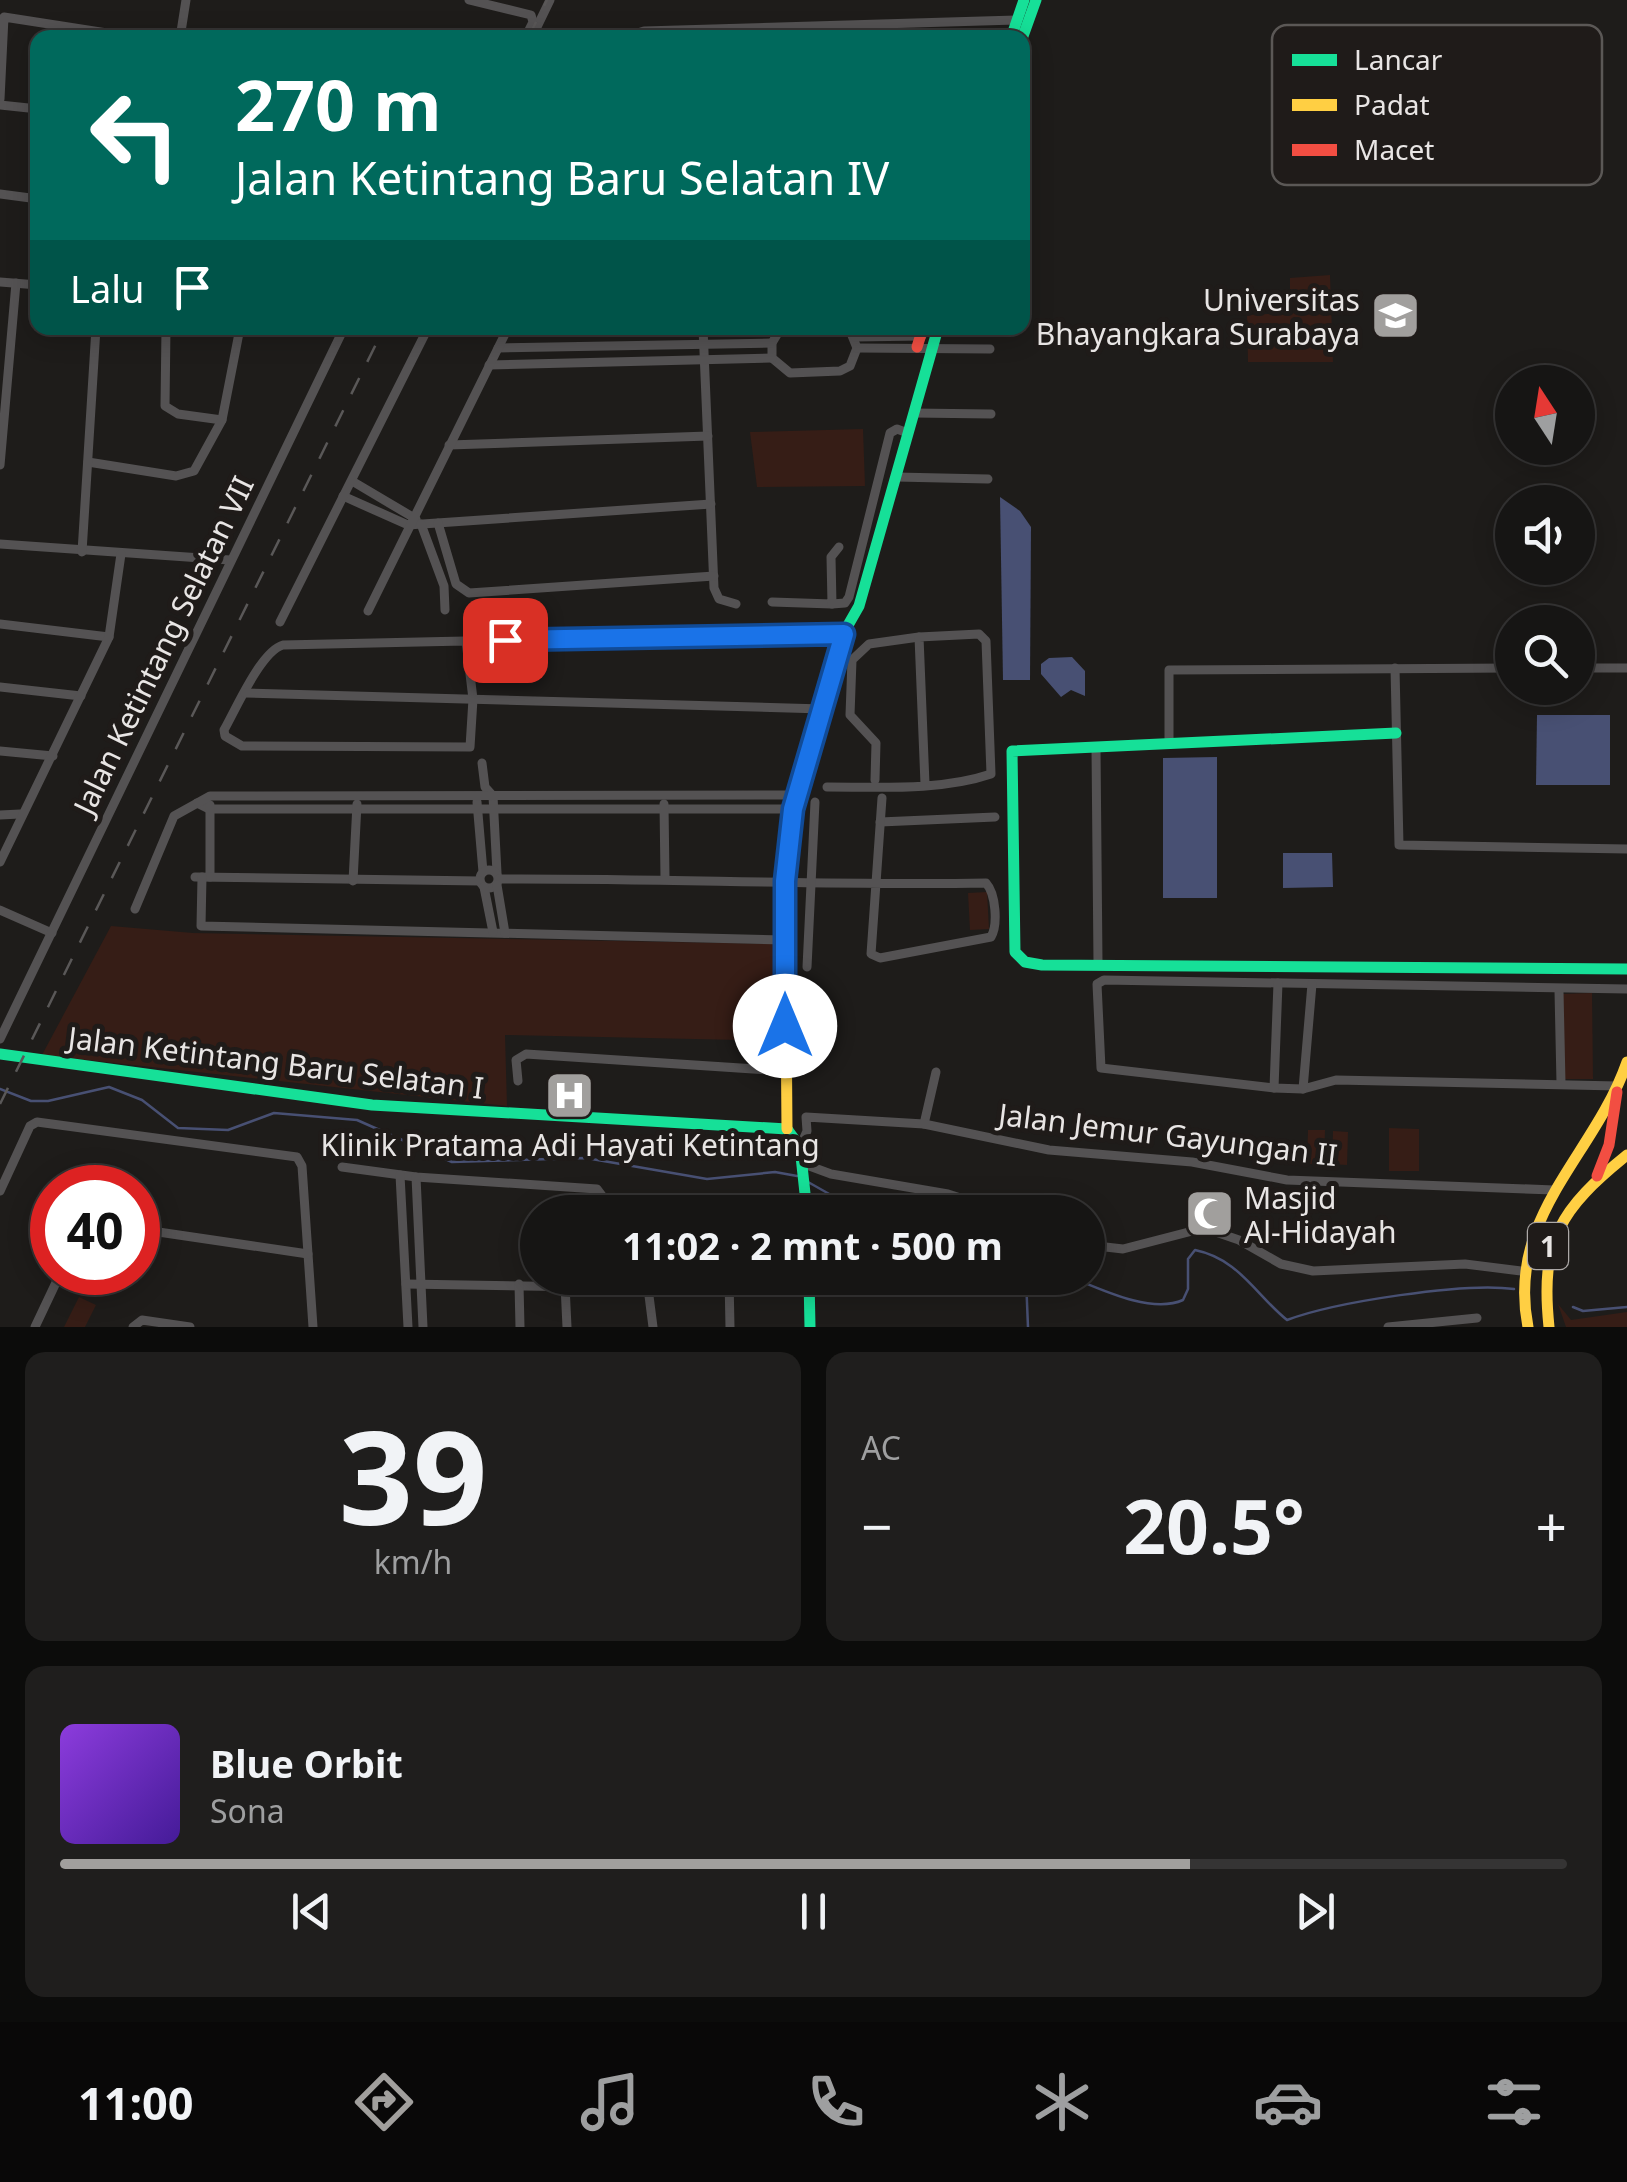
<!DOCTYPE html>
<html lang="id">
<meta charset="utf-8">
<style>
:root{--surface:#161514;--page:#1f1e1d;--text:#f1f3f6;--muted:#9e9fa0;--line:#353434;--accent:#a19f9d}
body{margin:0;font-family:"Noto Sans",sans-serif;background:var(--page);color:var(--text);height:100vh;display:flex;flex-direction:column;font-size:38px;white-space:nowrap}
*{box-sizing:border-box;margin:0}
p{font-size:32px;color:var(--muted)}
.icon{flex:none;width:55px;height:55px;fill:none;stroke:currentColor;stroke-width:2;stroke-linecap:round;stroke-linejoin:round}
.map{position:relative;height:1327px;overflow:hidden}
.drawer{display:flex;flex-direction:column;gap:25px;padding:25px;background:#0c0c0b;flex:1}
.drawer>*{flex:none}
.banner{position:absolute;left:30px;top:30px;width:1000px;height:305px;border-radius:20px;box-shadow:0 5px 25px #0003,0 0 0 2px var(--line);background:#00695c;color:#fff;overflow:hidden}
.needle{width:65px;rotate:348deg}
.fabs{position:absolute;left:1495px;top:365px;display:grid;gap:20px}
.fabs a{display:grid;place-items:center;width:100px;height:100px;border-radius:50%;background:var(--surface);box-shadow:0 5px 25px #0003,0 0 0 2px var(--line);font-size:50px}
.speed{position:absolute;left:30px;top:1165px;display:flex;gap:20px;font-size:50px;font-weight:700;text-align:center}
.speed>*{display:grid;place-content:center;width:130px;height:130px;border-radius:50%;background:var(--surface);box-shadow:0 5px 25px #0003,0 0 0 2px var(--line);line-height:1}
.speed .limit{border:15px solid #d22;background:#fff;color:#111}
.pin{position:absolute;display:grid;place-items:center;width:85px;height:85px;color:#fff;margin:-42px;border-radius:20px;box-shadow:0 5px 15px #0006}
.me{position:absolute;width:110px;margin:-55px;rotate:0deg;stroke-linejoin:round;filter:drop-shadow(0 0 8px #0008)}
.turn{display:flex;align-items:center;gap:35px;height:210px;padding:0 40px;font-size:45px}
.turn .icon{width:130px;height:130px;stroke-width:2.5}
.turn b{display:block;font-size:70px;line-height:85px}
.then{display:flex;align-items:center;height:95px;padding:0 40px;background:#0003;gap:20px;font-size:38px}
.big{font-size:75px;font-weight:700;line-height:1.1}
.drawer .widget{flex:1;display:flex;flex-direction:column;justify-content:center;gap:15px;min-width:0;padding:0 35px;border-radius:20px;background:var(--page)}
.drawer .dial{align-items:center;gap:0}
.dial b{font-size:130px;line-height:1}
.song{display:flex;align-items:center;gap:30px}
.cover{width:120px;height:120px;border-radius:15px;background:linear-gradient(135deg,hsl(270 70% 55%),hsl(260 70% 35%))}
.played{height:10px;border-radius:5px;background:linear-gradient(90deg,var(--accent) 75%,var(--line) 75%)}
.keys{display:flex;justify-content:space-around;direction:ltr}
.heat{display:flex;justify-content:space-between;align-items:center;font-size:55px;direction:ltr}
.drawer .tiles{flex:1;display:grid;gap:25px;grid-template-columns:1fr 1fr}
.widget:last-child{grid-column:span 2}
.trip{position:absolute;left:520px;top:1195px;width:585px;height:100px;border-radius:50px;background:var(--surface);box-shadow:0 5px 25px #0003,0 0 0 2px var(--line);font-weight:700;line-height:100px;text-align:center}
.tab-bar{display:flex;height:160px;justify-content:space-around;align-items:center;background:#090808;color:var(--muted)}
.tab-bar .icon{width:70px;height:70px}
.tab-bar .current{color:var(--accent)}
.tab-bar b{font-size:45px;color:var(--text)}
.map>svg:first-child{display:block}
.green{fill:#361d16}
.water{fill:#485073}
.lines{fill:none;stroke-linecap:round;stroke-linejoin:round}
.stream{stroke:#485073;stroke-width:2.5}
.street{stroke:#545253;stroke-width:9}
.fast{stroke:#16e098;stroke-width:11}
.slow{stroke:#ffcf43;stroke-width:11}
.jam{stroke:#f24e42;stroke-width:11}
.rail{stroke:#5a5858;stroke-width:2.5;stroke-dasharray:18 18;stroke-linecap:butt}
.route-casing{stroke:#114b97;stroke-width:25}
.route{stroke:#1a73e8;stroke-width:18}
.labels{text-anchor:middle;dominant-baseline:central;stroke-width:10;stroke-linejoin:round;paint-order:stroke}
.shield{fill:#1f1b19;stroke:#aca8a7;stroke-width:2.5}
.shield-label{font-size:28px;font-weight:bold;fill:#e8e5e4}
.poi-label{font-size:30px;fill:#e8e5e4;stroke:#1f1b19;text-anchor:end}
.street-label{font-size:30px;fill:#e8e5e4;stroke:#1f1b19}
.key{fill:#1f1b19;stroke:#5b5856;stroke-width:2.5}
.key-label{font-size:28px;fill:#e8e5e4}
</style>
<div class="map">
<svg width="1627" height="1327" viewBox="0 0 1627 1327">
<rect width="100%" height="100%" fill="#1e1c1a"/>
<g class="green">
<path d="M1330,275L1333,362H1248L1247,315L1290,313V278Z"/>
<path d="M863,429L865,486L757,487L750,432Z"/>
<path d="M987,892L989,929L970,930L968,893Z"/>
<path d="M111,926L193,933L779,944L783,1041L505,1035L507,1106L42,1055Z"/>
<path d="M1592,993L1593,1079H1561V994Z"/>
<path d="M1389,1128L1419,1129V1171H1389Z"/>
<path d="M1308,1130H1325L1324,1164H1307Z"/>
<path d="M1333,1131L1348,1132L1347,1165L1332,1164Z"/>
<path d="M79,1297L96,1305L85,1327H64Z"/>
<path d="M1558,1304L1571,1320L1627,1312V1327H1566Z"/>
</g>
<g class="water">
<path d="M1000,497L1020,511L1031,527L1030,680H1003Z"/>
<path d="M1072,657L1085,671V696L1071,690L1061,697L1041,674V664L1049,658Z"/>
<path d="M1537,715H1610V785H1536Z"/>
<path d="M1217,757V898H1163V758Z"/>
<path d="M1283,853H1332L1333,887L1283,888Z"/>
</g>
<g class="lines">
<g class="stream">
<path d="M0,1089L31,1101H48L109,1087L142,1100L178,1128L228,1130L274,1113L357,1120L452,1162L586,1158L707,1179L775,1172L797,1176"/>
<path d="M808,1182L831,1195L847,1212"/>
<path d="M1026,1278L1028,1327"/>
<path d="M1073,1278C1102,1290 1152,1314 1183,1300L1188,1289V1259L1195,1250C1239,1259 1255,1294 1287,1320C1335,1302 1465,1282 1514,1289"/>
<path d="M1573,1307L1583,1311L1627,1307"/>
</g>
<g class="street">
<path d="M469,0L531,15L533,22L525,38"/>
<path d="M536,29L550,0"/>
<path d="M180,38L186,0"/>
<path d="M622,38L644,31L1016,20"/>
<path d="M0,99L4,17L139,38"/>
<path d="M0,105L38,109"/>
<path d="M0,194L38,199"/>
<path d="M0,282L38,285"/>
<path d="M166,328L165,406L178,414L222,420"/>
<path d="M703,328L714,588L719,599L736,604"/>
<path d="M781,328L772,343V358L790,373L840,371L850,366L857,348L849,328"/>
<path d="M855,337L922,336"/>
<path d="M498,348L772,343"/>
<path d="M857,348L990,349"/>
<path d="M489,365L772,358"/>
<path d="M914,413L991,414"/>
<path d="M449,445L708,436"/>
<path d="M88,462L176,476L194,471L222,420L240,328"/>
<path d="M0,465L16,283"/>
<path d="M896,477L988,479"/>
<path d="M352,481L416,519"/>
<path d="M343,496L408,525L711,504"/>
<path d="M438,523L456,584L469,593L714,576"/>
<path d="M421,524L444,586L445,610"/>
<path d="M0,544L230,560"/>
<path d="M82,552L96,328"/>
<path d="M772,602L832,604L831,557L839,547"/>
<path d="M832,604L845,603L849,597L890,433L897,429L908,433"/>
<path d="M368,611L508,328"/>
<path d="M280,622L428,328"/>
<path d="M0,624L109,637"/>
<path d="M466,641L473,699L470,747L242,746L225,736L224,730C236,709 261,651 283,645L815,633L843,634"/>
<path d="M1395,668L1399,845L1627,849"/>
<path d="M1578,668H1627"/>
<path d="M0,687L81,696"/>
<path d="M245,693L823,709"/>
<path d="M1169,742V670L1512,668"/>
<path d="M1096,748L1098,962"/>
<path d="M0,751L53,756"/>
<path d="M482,763L485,787L493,796L497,873"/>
<path d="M875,780L876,743L850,715L852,660L869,644L919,637"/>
<path d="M827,787C879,787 941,791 991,774L986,641L979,634L919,637L925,784"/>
<path d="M477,802L483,872"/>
<path d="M197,803L209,809H793"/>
<path d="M664,804L665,878"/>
<path d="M210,805V877"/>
<path d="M0,815L20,814"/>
<path d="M880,822L995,817"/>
<path d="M0,862L109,637L121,554"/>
<circle cx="489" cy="879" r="9"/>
<path d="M195,877L480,881"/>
<path d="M202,877L201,926L785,940"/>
<path d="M499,879C662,878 824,886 986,883C996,894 998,925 991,937L880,958L871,954L882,798"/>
<path d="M353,881L357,804"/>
<path d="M497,885L505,933"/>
<path d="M484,887L493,932"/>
<path d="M135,909L174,816L210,796L795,795"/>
<path d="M0,910L52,933"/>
<path d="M807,967L815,802"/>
<path d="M1559,991L1561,1083"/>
<path d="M0,1039L344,328"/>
<path d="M518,1081L516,1060L526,1054L785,1071"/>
<path d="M1618,1086L1336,1080L1303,1089L1274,1088L1101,1068L1097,984L1104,980L1627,989"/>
<path d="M1274,1088L1278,983"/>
<path d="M1303,1089L1312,984"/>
<path d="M924,1124L936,1072"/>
<path d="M800,1147L807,1131L806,1117L924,1124L1049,1150L1192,1162L1287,1180L1554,1190"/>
<path d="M804,1164L831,1174L948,1194L1004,1212"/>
<path d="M342,1167L416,1177L597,1189L603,1197L604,1212"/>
<path d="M400,1175L408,1327"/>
<path d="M416,1177L423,1327"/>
<path d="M0,1191L30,1126L37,1122L297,1157L302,1166L313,1327"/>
<path d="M730,1212L807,1209"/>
<path d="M138,1229L308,1254"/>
<path d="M1088,1245L1123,1249L1204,1228L1239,1240L1281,1264L1313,1271L1465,1264L1521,1271"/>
<path d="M729,1278L730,1327"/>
<path d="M406,1284L648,1288L653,1327"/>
<path d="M519,1284L520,1327"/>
<path d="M565,1285L567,1327"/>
<path d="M35,1327L61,1272"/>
<path d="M133,1327L142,1320L190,1327"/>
<path d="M1388,1327L1477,1318"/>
</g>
<g class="fast">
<path d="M1011,38L1024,0"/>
<path d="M1022,39L1036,0"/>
<path d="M823,704L843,634L859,606L938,328"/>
<path d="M1396,733L1012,751L1015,952L1025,962L1042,965L1627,969"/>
<path d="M0,1054L372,1105L787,1129"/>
<path d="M787,1129L800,1147L807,1212"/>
<path d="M809,1278L810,1327"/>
</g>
<g class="slow">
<path d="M787,1129L785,881L793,809L823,704"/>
<path d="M1528,1327C1506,1215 1594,1157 1627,1062"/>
<path d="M1549,1327C1540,1240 1560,1209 1627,1155"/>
</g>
<g class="jam">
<path d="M917,347L923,328"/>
<path d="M1597,1176L1609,1145L1617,1092"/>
</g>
<g class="rail">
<path d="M528,38L547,0"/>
<path d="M0,1104L384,328"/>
</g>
</g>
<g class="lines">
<defs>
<path id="route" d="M505,640L844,634L793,809L785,881V1026"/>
</defs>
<use href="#route" class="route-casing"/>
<use href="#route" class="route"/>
</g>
<defs>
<symbol id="university-square" viewBox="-11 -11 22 22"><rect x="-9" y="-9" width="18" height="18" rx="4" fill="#a19f9d" stroke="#1f1b19"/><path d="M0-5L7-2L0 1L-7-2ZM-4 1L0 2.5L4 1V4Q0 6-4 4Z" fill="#fff"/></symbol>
<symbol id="hospital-square" viewBox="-11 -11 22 22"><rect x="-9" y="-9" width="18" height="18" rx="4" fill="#a19f9d" stroke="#1f1b19"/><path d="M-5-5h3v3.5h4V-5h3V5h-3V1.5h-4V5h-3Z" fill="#fff"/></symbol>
<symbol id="mosque-square" viewBox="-11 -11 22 22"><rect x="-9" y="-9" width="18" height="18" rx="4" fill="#a19f9d" stroke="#1f1b19"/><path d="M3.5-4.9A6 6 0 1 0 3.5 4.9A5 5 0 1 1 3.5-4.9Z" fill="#fff"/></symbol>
</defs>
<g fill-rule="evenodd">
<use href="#university-square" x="1368" y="288" width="55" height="55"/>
<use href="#hospital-square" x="542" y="1068" width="55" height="55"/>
<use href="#mosque-square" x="1182" y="1186" width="55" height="55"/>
</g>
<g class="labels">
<rect class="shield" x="1528" y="1223" width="40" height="46" rx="8"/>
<g class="shield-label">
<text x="1548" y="1246">1</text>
</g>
<g class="poi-label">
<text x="1360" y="299">Universitas<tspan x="1360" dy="34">Bhayangkara Surabaya</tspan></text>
<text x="570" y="1144" text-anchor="middle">Klinik Pratama Adi Hayati Ketintang</text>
<text x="1244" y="1197" text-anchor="start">Masjid<tspan x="1244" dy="34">Al-Hidayah</tspan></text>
</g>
<g class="street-label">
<text transform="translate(163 645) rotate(-64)">Jalan Ketintang Selatan VII</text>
<text transform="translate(276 1062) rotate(7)">Jalan Ketintang Baru Selatan I</text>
<text transform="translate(1168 1134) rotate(7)">Jalan Jemur Gayungan II</text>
</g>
</g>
<rect x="1272" y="25" width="330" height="160" rx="15" class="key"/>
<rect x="1292" y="54" width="45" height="12" fill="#16e098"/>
<rect x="1292" y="99" width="45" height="12" fill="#ffcf43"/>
<rect x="1292" y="144" width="45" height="12" fill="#f24e42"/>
<g class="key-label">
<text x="1354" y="70">Lancar</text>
<text x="1354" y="115">Padat</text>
<text x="1354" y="160">Macet</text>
</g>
</svg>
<div class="fabs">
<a><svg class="needle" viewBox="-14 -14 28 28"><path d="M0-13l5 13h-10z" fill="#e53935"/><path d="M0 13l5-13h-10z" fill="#9e9fa0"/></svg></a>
<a><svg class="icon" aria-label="sound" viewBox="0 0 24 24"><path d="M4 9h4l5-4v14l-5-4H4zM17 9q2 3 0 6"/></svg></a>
<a><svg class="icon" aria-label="search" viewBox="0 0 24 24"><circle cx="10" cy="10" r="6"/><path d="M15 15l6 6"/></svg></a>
</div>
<div class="speed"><div class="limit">40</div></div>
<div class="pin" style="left:505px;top:640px;background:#d93025"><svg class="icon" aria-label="arrive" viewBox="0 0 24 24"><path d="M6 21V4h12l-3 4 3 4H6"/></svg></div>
<svg class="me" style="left:785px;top:1026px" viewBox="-20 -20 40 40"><circle r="19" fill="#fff"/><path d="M0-13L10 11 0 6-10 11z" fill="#1a73e8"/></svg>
<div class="trip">11:02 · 2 mnt · 500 m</div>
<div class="banner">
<div class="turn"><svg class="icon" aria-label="left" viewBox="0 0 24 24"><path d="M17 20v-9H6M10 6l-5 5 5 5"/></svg><div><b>270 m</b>Jalan Ketintang Baru Selatan IV</div></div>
<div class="then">Lalu<svg class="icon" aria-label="arrive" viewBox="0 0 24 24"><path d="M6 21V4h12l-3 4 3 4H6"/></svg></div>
</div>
</div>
<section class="drawer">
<div class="tiles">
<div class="widget dial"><b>39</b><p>km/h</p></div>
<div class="widget"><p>AC</p>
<div class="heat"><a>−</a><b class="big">20.5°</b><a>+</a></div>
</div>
<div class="widget">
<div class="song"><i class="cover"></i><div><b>Blue Orbit</b><p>Sona</p></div></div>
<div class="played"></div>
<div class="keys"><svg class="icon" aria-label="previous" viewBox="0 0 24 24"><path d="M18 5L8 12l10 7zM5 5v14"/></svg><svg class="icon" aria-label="pause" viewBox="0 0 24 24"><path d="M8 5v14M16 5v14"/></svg><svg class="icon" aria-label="next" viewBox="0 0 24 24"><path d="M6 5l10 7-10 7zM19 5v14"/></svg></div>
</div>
</div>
</section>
<nav class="tab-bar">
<b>11:00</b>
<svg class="icon current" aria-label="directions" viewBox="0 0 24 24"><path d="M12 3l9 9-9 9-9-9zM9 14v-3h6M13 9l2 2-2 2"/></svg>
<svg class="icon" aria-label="music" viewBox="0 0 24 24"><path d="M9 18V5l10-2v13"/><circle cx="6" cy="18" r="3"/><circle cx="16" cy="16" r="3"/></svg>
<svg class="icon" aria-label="phone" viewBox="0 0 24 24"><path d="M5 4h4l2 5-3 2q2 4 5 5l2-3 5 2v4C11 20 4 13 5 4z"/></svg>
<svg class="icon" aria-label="climate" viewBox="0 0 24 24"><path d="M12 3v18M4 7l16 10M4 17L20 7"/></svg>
<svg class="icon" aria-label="car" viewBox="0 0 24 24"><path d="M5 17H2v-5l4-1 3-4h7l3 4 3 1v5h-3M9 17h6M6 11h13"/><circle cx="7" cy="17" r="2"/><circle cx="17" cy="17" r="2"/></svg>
<svg class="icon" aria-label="filters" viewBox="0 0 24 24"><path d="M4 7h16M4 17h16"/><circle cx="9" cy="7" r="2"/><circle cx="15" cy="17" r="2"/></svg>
</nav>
